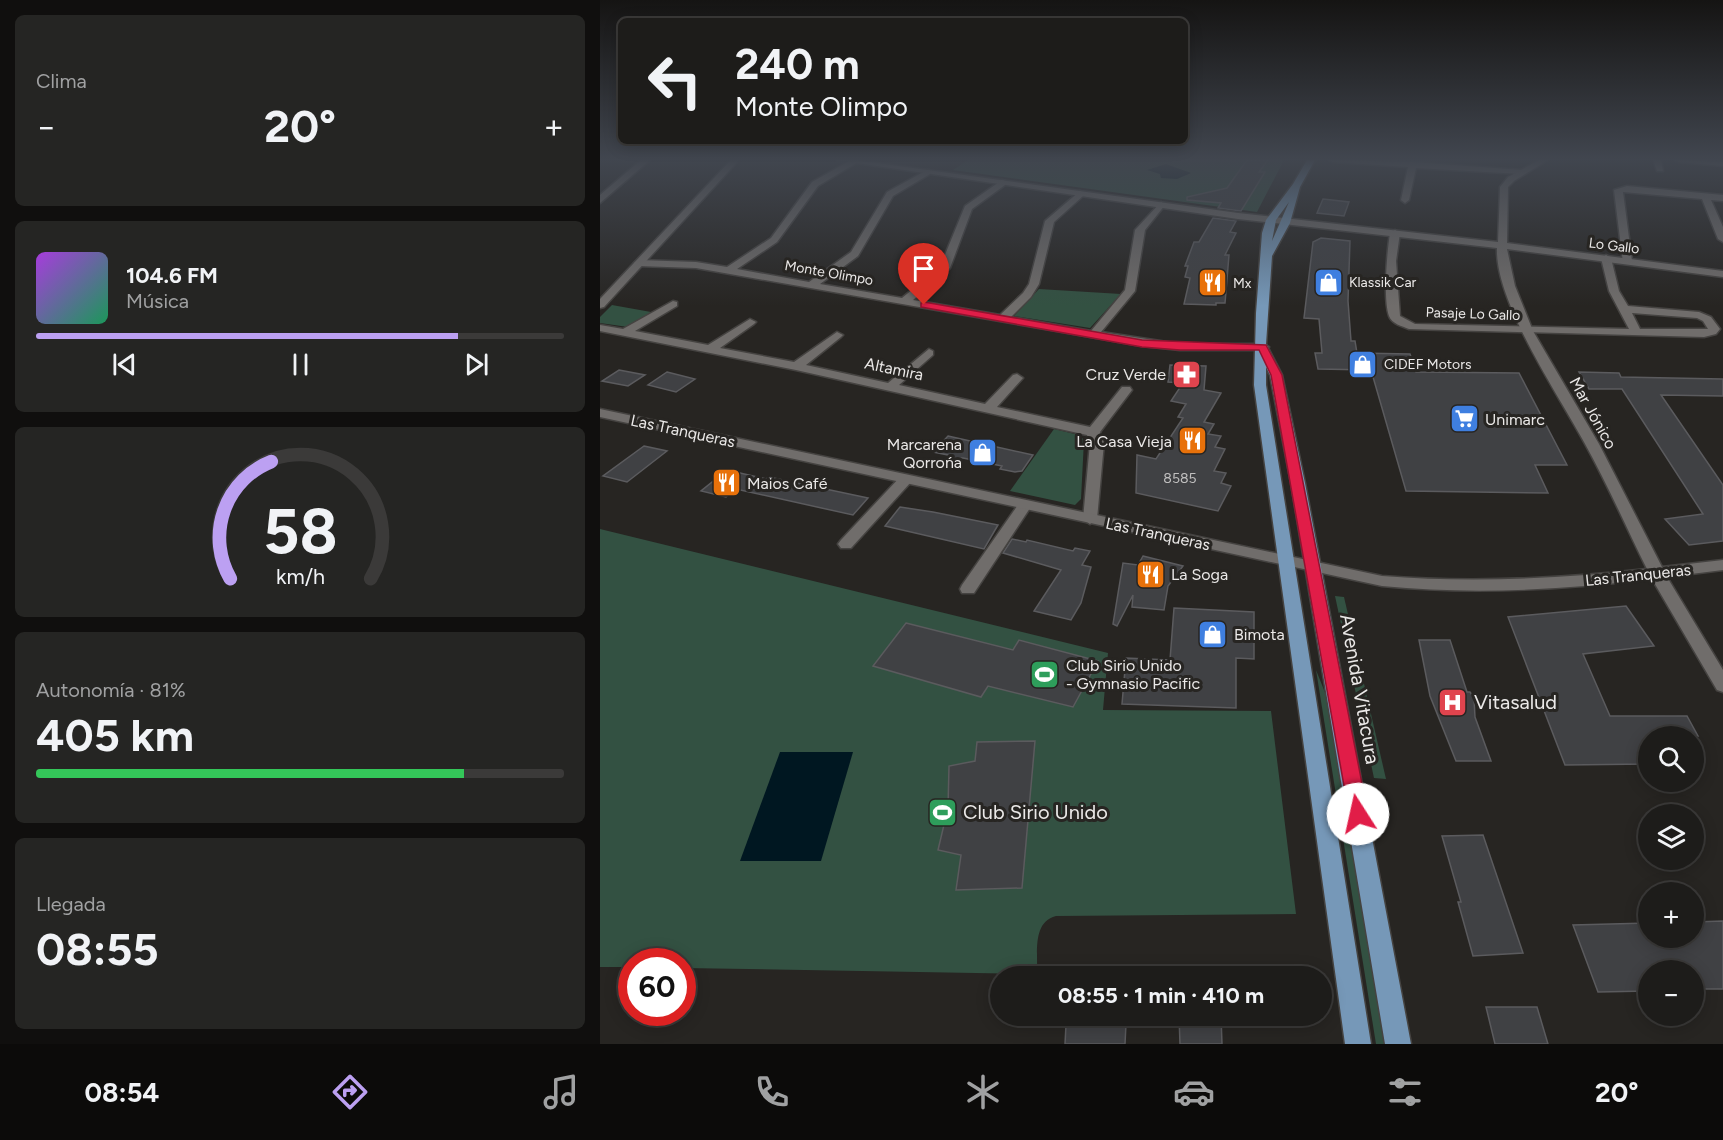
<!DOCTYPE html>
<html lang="es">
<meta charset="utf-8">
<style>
:root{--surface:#1d1c1a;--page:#252523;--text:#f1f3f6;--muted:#a0a1a2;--line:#3b3a39;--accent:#bca0f2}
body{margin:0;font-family:Figtree,sans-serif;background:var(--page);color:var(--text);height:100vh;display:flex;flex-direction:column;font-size:22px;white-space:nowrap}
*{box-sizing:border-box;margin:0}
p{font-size:20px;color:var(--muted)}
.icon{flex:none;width:33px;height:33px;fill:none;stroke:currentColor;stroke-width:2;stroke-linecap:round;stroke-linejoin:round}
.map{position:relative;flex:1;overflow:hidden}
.details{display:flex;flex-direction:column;gap:15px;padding:15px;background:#100f0e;width:600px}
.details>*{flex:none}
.hud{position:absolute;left:18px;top:18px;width:570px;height:126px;border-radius:9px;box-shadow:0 3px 15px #0003,0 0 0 2px var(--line);background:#1d1c1a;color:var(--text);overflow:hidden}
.controls{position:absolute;left:1038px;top:726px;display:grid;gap:12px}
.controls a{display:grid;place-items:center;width:66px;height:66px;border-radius:50%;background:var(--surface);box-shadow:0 3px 15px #0003,0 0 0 2px var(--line);font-size:30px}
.speed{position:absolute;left:18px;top:948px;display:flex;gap:12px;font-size:30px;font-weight:700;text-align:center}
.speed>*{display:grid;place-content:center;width:78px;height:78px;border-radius:50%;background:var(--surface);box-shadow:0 3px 15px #0003,0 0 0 2px var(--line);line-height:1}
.speed .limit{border:9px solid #d22;background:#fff;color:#111}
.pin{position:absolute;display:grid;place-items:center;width:51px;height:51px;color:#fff;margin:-62px -26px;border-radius:50% 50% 50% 0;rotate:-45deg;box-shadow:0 0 6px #0007}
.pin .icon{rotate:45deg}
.me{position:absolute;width:66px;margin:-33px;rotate:350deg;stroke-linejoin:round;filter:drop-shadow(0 0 4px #0008)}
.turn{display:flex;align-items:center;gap:21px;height:126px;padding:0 18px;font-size:27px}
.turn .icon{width:78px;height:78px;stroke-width:2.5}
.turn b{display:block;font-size:42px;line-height:51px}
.big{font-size:45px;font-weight:700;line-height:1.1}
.details .tile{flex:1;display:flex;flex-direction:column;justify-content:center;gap:9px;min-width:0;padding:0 21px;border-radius:9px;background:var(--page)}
.details .dial{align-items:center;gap:0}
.dial svg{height:156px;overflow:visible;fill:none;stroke:var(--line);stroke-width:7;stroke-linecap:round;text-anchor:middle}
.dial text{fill:var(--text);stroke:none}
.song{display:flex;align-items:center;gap:18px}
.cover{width:72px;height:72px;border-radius:9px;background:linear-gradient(135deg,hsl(280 70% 55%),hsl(150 70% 35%))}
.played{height:6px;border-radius:3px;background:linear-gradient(90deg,var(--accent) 80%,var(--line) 80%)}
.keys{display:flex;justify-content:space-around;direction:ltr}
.heat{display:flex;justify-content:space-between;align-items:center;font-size:33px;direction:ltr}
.charge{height:9px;border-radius:4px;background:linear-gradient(90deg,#34c759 81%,var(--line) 0)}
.trip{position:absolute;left:390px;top:966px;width:342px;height:60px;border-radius:30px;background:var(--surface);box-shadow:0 3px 15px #0003,0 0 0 2px var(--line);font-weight:700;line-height:60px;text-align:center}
.dock{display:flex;height:96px;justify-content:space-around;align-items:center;background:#0c0b0a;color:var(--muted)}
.dock .icon{width:42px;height:42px}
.dock .selected{color:var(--accent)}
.dock b{font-size:27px;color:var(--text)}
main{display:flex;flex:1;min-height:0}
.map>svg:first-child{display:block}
.green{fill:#335142}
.water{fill:#001721}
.building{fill:#404144;stroke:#5b5b5e;stroke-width:1.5}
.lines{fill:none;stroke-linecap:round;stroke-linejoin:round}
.street-casing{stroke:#454341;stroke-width:3}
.secondary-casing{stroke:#454341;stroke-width:3}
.primary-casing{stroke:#454341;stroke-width:3}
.street{fill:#706d6b;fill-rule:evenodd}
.secondary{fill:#706d6b;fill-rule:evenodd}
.primary{fill:#7698b8;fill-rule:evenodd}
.route{fill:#e11d48;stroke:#92132f;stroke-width:1.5}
.labels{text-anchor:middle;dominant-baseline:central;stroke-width:6;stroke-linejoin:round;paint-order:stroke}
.far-street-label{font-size:14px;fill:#ebe9e8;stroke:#272522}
.far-poi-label{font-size:14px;fill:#ebe9e8;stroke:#272522;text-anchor:start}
.number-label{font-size:14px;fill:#c0bfbf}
.street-label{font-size:16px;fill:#ebe9e8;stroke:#272522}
.poi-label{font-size:16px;fill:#ebe9e8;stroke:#272522;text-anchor:start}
.near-street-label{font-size:20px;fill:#ebe9e8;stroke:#272522}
.near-poi-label{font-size:20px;fill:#ebe9e8;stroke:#272522;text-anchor:start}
</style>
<main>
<section class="details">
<div class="tile"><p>Clima</p>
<div class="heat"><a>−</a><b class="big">20°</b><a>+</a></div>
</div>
<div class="tile">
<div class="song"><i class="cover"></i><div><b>104.6 FM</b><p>Música</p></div></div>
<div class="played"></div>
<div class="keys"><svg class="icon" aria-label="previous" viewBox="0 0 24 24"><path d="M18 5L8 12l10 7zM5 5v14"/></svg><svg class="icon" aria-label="pause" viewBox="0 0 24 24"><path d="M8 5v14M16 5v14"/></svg><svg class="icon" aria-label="next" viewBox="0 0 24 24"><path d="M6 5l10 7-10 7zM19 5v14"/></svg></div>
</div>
<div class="tile dial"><svg viewBox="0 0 100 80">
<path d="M14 69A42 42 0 1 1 86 69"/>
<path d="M14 69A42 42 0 0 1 35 9" stroke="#bca0f2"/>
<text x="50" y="56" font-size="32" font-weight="700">58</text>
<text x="50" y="72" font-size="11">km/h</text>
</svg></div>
<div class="tile"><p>Autonomía · 81%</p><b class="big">405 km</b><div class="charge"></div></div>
<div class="tile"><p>Llegada</p><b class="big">08:55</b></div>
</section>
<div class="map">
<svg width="1123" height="1044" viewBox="0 0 1123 1044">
<rect width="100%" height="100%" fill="#272522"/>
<g class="green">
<path d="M368,160H684L657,212L353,170Z"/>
<path d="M439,289L521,294L490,328L414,316Z"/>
<path d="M12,305L51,312L28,327L0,323V317Z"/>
<path d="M454,429L479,435L484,440L481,499L475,505L410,491Z"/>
<path d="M0,529L508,653L503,710L671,711L696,914L456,916C432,922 438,953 437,974L83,968L82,962H32L31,967H0Z"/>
<path d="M735,596L744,597L786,779L774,778Z"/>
<path d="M716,670L736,720L789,1044H776Z"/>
</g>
<g class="water">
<path d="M566,164L591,173L577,179L561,178L560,174L547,170Z"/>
<path d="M180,752H253L221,861H140Z"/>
</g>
<g class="building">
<path d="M647,160H668L659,172H665L641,211L618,208L621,203L587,200V197L627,188Z"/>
<path d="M723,199L749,202L744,216L717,213Z"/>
<path d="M613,218L636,221L630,232L636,233L625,255H629L625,303H616V305L584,304L590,278L585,277L588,266H585L594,242H599Z"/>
<path d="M721,238L750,241L748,301L751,341H755L757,353L810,354L816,372L919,373L967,465H935L948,493L806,491L771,370L718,369L715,353H722L719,319L704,318L713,242Z"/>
<path d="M570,365L606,366L604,390L621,393L604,422L614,424L608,434L621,436L615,447L625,449L614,471L626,473L621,483L631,486L618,511L536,493L537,455L556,459L583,418L578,417L586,404L571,401L583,383L568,382Z"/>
<path d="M19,370L45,375L28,386L2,381Z"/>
<path d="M67,372L95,379L76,392L48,385Z"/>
<path d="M979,372L1019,373L1021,377L1123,379V396L1061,395L1123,485V541L1089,545L1065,519L1103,514L1022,389H989Z"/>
<path d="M348,436L433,455L422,471L415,472L400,469L402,466L363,458H349L348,455L333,452Z"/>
<path d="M44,446L67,451L27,482L3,476Z"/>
<path d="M127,470L166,479L169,477L268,498L253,515L136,489L126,497L101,491Z"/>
<path d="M300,507L333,512L398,525L384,549L285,526Z"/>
<path d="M412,539L426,542L427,540L473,551L475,548L490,551L482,565L491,567L481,603L471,620L434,611L461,570L403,553Z"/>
<path d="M543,556L583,566L568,586L564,610L532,607L533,595L517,626L513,624L523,563L538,565Z"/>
<path d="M1026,606L1054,646L983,654L1010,716H1087L1098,736H1048V764L965,765L908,617Z"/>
<path d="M574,608L654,612V659L636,658V708L522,704L526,658L570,660Z"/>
<path d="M306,623L413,650L419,640L498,661L473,707L388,686L381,697L273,666Z"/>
<path d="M819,640H850L867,692H870L874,698L875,717L891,761H856L830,696Z"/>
<path d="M435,741L422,888L356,890L361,855L338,850L348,808L349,766L375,761L377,742Z"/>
<path d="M883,835L923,953L873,956L858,902H861L842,836Z"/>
<path d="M1123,921V989H1094V970H1048V991L998,992L973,925L1048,923V938H1094V922Z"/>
<path d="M886,1007H937L948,1044H895Z"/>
<path d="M579,1016H621L622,1044H580Z"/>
<path d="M526,1024L525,1044H465L466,1025Z"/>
</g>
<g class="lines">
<defs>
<g id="street">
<path d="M41,160H50L0,203V195Z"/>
<path d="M251,160L258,162L218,186L177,242L137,269L209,282L251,252L287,192L327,170H330V174L293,196L258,256L220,284L302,298L340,267L365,206L402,180L405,181V185L372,209L350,268L313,300L400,315L423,293L429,284L445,221L480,191L484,194L483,196L454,222L439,284L431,297L411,317L491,331L525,290L535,230L561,202L565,205L545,230L535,291L501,332L580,344H663L669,347L663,350H580L542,346L96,268L39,266L34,263L39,260L96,262L127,267L171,238L212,182Z"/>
<path d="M729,160L813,162L922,170L926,172L922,174L816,168L809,200L805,203L801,200L808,167L733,162Z"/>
<path d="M1053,160H1061L1063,171H1057Z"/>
<path d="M1074,160L1123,162V166L1078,162Z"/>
<path d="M1027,186L1123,195V201L1111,200L1123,227V242L1118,239L1102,199L1023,192L1032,261L1023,263L1014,190Z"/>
<path d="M795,230L800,233L796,261L800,316L815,324L1029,329L1009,291L1001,258L1006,255L1011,258L1019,291L1028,306L1099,312L1111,317L1120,329L1116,334L1104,337L809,329C802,326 792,324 789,316C783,299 787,252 790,233ZM1032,313L1097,318L1103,321L1108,329H1040Z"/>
<path d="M73,301L77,302V306L35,331L108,345L150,319L156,322L154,324L120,348L194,362L237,332L243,335L241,337L206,365L288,383L329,349L333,351V355L299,385L385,404L413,375L417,374L423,378L397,407L490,427L522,387H530L532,390L500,432L504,443L497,519L490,524L483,519L490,443L487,435L196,370L0,331V325L23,329Z"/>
<path d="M306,475L313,479L311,482L251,548H241L238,544L241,540L301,476Z"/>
<path d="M425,500L432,505L374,593H362L360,589L362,585L420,502Z"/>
</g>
<g id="secondary">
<path d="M131,160H139L4,307L0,308V299Z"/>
<path d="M236,160H255L638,213L898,242L900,187L908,177L939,160H948L914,181L908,187L907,243L1123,271V277L907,249L915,286L933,331L999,444L1062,567L1123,560V570L1067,577L1123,670V692L1117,690L1052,579C962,590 873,595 782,586L0,417V409L782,576C871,583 958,579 1047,569C1026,527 1007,483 984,442C958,394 895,302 897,248L638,219Z"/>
</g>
<path id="primary" d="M707,160H715L700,187L690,223L672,256L666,344L682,375L705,483L811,1044H785L691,483L670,375L666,367V385L771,1044H745L654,385L656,313L662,233L666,220L693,184ZM689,202L672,241L676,220Z"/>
</defs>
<use href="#street" class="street-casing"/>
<use href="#secondary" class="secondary-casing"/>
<use href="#primary" class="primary-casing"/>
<use href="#street" class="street"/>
<use href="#secondary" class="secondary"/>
<use href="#primary" class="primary"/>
</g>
<linearGradient id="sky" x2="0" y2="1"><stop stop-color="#151413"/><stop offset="0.52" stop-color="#41464f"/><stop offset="1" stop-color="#41464f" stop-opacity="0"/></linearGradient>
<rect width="1123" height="306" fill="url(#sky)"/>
<path class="route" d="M324,302L542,340L666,345L682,375L768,814L765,820L758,822L752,820L749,814L671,375L659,350H580L542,347L321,307V303Z"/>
<defs>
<symbol id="shop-square" viewBox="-11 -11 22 22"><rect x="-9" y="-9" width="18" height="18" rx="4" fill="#3f7fe0" stroke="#272522"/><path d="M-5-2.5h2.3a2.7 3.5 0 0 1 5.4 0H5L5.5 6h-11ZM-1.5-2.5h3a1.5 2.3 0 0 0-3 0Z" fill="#fff"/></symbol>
<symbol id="restaurant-square" viewBox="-11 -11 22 22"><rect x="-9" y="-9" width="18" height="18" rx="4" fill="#e8710a" stroke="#272522"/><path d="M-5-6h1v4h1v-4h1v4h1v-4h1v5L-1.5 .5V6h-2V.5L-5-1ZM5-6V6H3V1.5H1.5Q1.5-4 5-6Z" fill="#fff"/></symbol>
<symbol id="pharmacy-square" viewBox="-11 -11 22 22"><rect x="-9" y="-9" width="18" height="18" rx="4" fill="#e0444e" stroke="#272522"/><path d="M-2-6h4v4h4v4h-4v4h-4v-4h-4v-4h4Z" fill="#fff"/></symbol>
<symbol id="supermarket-square" viewBox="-11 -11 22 22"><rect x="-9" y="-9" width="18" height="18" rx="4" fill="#3f7fe0" stroke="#272522"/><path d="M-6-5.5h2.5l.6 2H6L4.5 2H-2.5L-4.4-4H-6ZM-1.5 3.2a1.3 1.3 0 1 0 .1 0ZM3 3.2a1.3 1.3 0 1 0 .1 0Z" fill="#fff"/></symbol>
<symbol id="stadium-square" viewBox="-11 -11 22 22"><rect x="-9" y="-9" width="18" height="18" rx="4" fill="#2e9e5b" stroke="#272522"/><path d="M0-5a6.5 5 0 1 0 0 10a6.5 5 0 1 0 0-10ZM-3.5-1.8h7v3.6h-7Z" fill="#fff"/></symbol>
<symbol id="hospital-square" viewBox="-11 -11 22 22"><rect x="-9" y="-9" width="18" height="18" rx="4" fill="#e0444e" stroke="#272522"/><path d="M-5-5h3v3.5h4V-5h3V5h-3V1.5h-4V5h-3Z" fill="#fff"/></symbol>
</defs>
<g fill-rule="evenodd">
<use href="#shop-square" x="712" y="266" width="33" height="33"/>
<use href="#restaurant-square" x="596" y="266" width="33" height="33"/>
<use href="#shop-square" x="746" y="348" width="33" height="33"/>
<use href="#pharmacy-square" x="570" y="358" width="33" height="33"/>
<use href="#supermarket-square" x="848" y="402" width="33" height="33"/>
<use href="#restaurant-square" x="576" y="424" width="33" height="33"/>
<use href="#shop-square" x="366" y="436" width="33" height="33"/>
<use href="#restaurant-square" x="110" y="466" width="33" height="33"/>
<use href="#restaurant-square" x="534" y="558" width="33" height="33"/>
<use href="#shop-square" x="596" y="618" width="33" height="33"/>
<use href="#stadium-square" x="428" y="658" width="33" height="33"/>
<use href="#hospital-square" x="836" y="686" width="33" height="33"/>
<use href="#stadium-square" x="326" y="796" width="33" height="33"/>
</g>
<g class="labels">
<g class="far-street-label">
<text transform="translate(1014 246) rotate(7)">Lo Gallo</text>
<text transform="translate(229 273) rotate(10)">Monte Olimpo</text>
<text transform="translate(873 314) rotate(2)">Pasaje Lo Gallo</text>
</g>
<g class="far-poi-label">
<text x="749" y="282">Klassik Car</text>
<text x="633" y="283">Mx</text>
<text x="784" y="364">CIDEF Motors</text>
</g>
<g class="number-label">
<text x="580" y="478">8585</text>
</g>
<g class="street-label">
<text transform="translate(294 369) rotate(12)">Altamira</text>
<text transform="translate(993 413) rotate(61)">Mar Jónico</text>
<text transform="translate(83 431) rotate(12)">Las Tranqueras</text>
<text transform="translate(558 534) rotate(12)">Las Tranqueras</text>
<text transform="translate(1038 575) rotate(-6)">Las Tranqueras</text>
</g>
<g class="poi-label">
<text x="566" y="374" text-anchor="end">Cruz Verde</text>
<text x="885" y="419">Unimarc</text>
<text x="572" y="441" text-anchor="end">La Casa Vieja</text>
<text x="362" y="444" text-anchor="end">Marcarena<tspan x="362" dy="18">Qorrońa</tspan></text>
<text x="147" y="483">Maios Café</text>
<text x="571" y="574">La Soga</text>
<text x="634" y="634">Bimota</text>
<text x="466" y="665">Club Sirio Unido<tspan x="466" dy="18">- Gymnasio Pacific</tspan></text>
</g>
<g class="near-street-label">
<text transform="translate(760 689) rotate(80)">Avenida Vitacura</text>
</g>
<g class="near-poi-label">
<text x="874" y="702">Vitasalud</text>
<text x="363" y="812">Club Sirio Unido</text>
</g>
</g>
</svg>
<div class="controls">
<a><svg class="icon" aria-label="search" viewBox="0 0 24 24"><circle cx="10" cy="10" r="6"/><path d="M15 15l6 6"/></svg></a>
<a><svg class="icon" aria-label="layers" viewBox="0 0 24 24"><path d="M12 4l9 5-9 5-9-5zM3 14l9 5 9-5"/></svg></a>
<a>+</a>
<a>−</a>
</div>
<div class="speed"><div class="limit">60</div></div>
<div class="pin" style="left:324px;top:305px;background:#d93025"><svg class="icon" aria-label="arrive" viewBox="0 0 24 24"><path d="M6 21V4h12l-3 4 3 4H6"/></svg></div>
<svg class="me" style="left:758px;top:814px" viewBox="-20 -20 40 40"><circle r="19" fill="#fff"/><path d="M0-13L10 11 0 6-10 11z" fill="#e11d48"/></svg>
<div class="trip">08:55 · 1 min · 410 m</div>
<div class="hud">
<div class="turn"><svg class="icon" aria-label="left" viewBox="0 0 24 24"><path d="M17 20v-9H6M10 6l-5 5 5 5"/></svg><div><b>240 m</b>Monte Olimpo</div></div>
</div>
</div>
</main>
<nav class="dock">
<b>08:54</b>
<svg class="icon selected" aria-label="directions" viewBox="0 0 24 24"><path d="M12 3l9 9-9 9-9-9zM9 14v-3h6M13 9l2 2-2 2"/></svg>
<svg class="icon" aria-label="music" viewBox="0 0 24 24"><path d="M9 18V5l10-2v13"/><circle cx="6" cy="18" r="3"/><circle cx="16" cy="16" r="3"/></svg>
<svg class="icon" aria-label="phone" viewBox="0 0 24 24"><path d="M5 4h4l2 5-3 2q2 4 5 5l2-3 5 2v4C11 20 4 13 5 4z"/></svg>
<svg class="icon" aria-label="climate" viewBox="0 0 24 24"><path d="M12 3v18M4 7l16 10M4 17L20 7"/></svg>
<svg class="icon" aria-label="car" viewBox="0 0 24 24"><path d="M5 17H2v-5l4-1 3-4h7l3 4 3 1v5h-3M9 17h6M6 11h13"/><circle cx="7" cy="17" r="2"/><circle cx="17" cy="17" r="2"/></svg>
<svg class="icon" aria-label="filters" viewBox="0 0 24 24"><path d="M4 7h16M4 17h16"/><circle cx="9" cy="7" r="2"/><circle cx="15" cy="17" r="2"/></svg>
<b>20°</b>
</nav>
